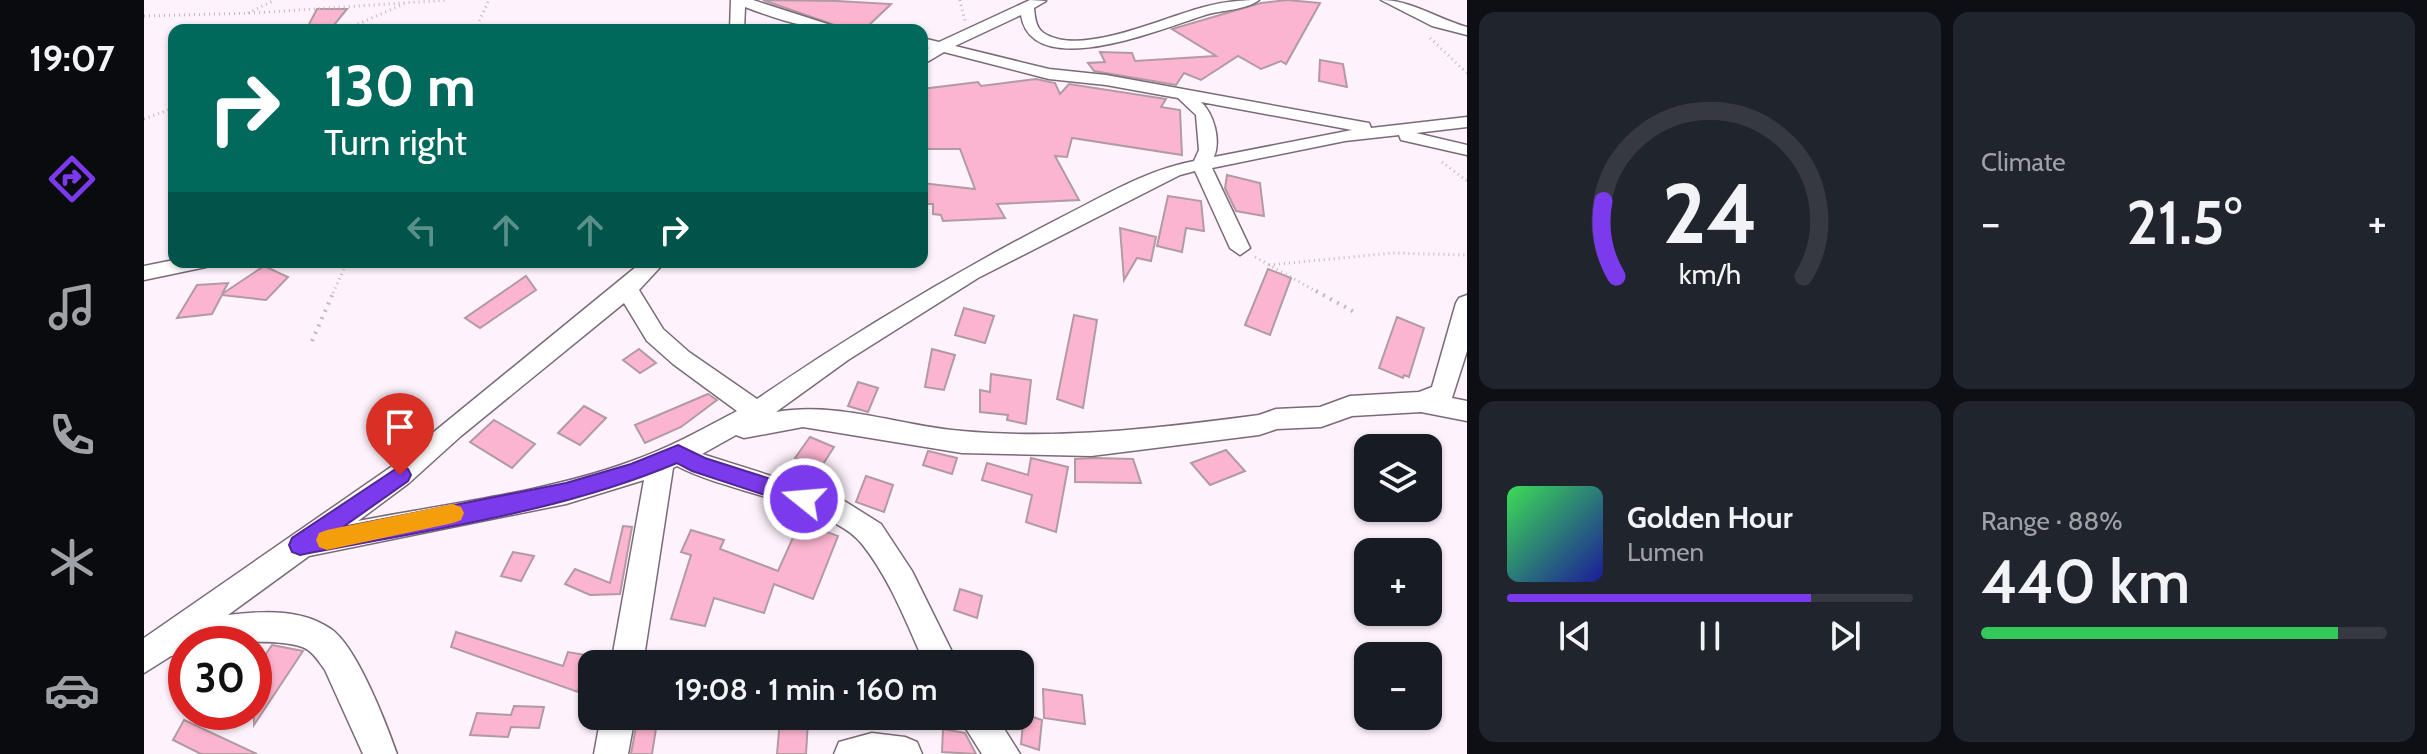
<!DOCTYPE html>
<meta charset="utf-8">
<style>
:root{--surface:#171b24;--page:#20242c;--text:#f1f3f6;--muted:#9ea1a6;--line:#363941;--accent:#7c3aed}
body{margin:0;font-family:Cabin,sans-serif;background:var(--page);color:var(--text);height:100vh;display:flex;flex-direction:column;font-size:30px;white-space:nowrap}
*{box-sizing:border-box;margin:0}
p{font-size:26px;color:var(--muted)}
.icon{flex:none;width:44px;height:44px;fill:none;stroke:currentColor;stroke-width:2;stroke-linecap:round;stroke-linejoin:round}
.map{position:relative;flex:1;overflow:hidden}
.panel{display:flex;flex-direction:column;gap:12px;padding:12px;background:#0d0f14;width:960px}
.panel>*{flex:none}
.top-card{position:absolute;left:24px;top:24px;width:760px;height:244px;border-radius:16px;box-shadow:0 2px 6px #0004;background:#00695c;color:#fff;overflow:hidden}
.fabs{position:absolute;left:1210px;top:434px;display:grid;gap:16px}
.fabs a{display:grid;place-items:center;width:88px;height:88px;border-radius:16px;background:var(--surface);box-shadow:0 2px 6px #0004;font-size:40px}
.speed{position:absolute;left:24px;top:626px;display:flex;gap:16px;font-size:40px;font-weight:700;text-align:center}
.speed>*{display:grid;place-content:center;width:104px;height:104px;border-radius:50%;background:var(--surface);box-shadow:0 2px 6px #0004;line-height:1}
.speed .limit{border:12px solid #d22;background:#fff;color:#111}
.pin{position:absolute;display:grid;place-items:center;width:68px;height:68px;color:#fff;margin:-82px -34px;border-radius:50% 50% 50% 0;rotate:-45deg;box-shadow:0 0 8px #0007}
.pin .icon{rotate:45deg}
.me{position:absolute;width:88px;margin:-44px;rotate:287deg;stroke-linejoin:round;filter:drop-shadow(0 0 6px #0008)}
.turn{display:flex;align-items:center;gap:28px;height:168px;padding:0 24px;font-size:36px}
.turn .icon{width:104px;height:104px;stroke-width:2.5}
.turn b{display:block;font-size:56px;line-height:68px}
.lanes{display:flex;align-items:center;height:76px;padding:0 24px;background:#0003;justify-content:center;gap:40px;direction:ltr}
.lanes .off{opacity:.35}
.big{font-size:60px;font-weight:600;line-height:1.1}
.panel .tile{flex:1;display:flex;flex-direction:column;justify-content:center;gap:12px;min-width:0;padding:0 28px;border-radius:16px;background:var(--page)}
.panel .dial{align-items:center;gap:0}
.dial svg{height:208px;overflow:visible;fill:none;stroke:var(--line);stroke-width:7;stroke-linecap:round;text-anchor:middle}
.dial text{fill:var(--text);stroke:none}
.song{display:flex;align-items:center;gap:24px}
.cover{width:96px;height:96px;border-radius:12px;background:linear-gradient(135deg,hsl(130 70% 55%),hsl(240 70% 35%))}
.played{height:8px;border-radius:4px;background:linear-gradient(90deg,var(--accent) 75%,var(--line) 75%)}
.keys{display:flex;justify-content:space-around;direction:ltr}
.heat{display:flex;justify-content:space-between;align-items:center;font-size:44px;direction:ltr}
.charge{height:12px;border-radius:6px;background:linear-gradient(90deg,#34c759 88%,var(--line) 0)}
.panel .tiles{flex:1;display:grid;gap:12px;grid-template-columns:repeat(2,1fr)}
.trip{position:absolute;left:434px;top:650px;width:456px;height:80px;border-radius:16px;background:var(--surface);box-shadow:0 2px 6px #0004;font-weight:600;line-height:80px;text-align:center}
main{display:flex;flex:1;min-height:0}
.dock{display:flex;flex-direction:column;width:144px;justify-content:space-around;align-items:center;background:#090b0e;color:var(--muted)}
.dock .icon{width:56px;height:56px}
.dock .selected{color:var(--accent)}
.dock b{font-size:36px;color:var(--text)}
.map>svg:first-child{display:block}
.building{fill:#fcb5d0;stroke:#b29aa2;stroke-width:2}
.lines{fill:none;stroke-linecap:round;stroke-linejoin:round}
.street-casing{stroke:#7a6a79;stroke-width:3}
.path-far1{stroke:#c3b8c1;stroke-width:3;stroke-dasharray:1 4;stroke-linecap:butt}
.path{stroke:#c3b8c1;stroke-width:4;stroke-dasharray:2 6;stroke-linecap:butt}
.street{fill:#fff;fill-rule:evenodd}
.route{fill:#7c3aed;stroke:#51269a;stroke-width:2}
.slow{fill:#f59e0b}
</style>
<main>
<nav class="dock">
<b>19:07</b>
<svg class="icon selected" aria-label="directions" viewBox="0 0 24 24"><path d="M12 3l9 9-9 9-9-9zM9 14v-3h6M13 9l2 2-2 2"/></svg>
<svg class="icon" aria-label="music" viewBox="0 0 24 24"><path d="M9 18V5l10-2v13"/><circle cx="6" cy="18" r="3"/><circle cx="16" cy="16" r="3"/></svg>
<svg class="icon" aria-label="phone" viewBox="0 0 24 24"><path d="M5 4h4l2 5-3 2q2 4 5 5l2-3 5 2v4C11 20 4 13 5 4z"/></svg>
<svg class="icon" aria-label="climate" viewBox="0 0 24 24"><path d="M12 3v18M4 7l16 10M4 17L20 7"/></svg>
<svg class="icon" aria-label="car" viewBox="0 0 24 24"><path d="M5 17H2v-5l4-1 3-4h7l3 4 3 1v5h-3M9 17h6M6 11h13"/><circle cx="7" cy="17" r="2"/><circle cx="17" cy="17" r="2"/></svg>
</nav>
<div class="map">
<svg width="1323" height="754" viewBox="0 0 1323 754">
<rect width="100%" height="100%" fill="#fef2fc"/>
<g class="building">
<path d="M619,0L693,1L747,4L720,30H705Z"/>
<path d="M1143,0L1176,3L1142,64L1137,61L1117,69L1094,56L1057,80L1040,73L1032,85L950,71L944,63L961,62L956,52L988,53L991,61L1072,56L1028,29L1117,3Z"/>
<path d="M173,9H203L186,30H162Z"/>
<path d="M1176,60L1199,64L1203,87L1175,81Z"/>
<path d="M892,79L911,83L916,94L925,84L1022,99L1017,107L1036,110L1038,155L928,138L923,157L911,156L935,200L853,204L861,218L799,221L797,215L789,214V204H778V183L831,189L816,149H778V89L834,82L837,86Z"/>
<path d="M1083,175L1116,183L1120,216L1092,211L1081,188Z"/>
<path d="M1024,196L1057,201L1060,231L1042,228L1038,252L1013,246Z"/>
<path d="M976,228L1012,237L1007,261L993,258L980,280Z"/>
<path d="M120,266L144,277L122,300L78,295L68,314L33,318L53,285L84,283L78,294Z"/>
<path d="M1124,269L1147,278L1126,335L1101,325Z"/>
<path d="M382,276L392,290L336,328L321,318Z"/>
<path d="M820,308L850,316L841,343L811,335Z"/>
<path d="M930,315L953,320L939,408L913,399Z"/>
<path d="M1253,317L1280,328L1265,377L1260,375L1259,378L1235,368Z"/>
<path d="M495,349L512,363L496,373L479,360Z"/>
<path d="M788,349L811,355L800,390L781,387Z"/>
<path d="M847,374L887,380L882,424L863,420L864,415L836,412V390L846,392Z"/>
<path d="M714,382L734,388L724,412L704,406Z"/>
<path d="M564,394L573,400L537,427L501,443L491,425Z"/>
<path d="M440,406L462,418L436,445L414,433Z"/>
<path d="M350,420L391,444L368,468L326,442Z"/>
<path d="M666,437L690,447L676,469L651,458Z"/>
<path d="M1082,450L1101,471L1066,485L1047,463Z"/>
<path d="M784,451L813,458L808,474L779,465Z"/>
<path d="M887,458L924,467L912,532L882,522L888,495L838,480L843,463L884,475Z"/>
<path d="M951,458L989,459L997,483L931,482V459Z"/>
<path d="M722,476L749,485L740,512L712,502Z"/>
<path d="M656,522L694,536L669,599L630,584L620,613L570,598L561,626L527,619L547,555L537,552L547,530L580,540L576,549L634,571Z"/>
<path d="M479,526L488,527L476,594L446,595L421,584L431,569L466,583Z"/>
<path d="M369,552L390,556L377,581L357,576Z"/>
<path d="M816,589L838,596L833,618L810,610Z"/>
<path d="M312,632L419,666L424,652L448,656V677L437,675L434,692L307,647Z"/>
<path d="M128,645L159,651L110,725V671Z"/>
<path d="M899,689L938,695L941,724L900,718Z"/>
<path d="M370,706L400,707L395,728L367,727L364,737L326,735L333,713L367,715Z"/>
<path d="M880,714L898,720L895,750L877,744Z"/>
<path d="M494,716H514L508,754H487Z"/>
<path d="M636,719L664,721L662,754H633Z"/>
<path d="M40,720L113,754H57L29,740Z"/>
<path d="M799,729L821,733L832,754L798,752Z"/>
</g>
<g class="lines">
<defs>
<g id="street">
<path d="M587,0H609L702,30C665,30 635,20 601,7L600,30H586Z"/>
<path d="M886,0L902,1L890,8C891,19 892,30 903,35C942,55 1020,17 1060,7C1078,2 1095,0 1115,0C1102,10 1078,10 1061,15C1022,27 888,84 877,15L811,46L905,69L962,75L1219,122L1225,123L1227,128L1323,117V127L1272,133L1323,145V155L1257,140L1255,135L1201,141L1068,168L1106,248L1096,255L1086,248L1051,171L1036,175L834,278L704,360L632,412C693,401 757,426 818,431C918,440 1016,428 1115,415L1132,409L1176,407L1206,396L1275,392L1288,387L1312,303L1315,298L1323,295V351L1308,398L1323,401V421L1277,412L1208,416L1177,427L1133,429L1115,435L947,456L818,453L659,427L600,438L592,435L558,454L694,497L737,524L768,571L814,664H781C763,624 746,579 718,544C687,505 581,492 533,466L529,468L499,664H467L500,480L422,504L165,556L84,615C118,611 157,608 187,629C213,647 242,723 253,754H219L181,670C176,663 171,655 164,650C145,636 69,644 42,644V654L27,656L0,673V638L247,467L498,262H521L495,290L519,329L545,352L613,399C711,332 811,272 916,218C960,196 1002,170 1050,161L1055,150L1052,115L1034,98L962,85L905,79L800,52L778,65V53L785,48L778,46V38L795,42ZM1057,102L1208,130L1070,157C1077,140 1070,114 1057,102ZM480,303L503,341L529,364L593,411C559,429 525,448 488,461C404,492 302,504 214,521L265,483L317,436Z"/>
<path d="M1237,0C1267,0 1294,19 1323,27V35L1288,26Z"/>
<path d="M30,260L65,262L62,267L0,280V266Z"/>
<path d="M457,716H491L484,754H450Z"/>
<path d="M814,716H852L876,754H838Z"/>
<path d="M728,733L761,737L773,742L778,754H690L695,742Z"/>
</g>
</defs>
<use href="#street" class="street-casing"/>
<g class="path-far1">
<path d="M816,0L821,21"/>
<path d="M104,13L131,0"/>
<path d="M0,16L109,13L304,0"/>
<path d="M200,30L260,4"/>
<path d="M331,30L345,0"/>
<path d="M1286,38L1323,73"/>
<path d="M0,119L30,108"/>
<path d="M1298,162L1323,181"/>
<path d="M1111,257L1175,293"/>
<path d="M1125,265L1248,253L1323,255"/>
<path d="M189,293L203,262"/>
</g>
<g class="path">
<path d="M1172,291L1214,314"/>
<path d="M168,341L190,291"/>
</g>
<use href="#street" class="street"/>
</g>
<path class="route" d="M534,445L561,458L667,492L670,499L667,505L660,508L548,471L533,463C414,513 282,530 156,555L148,552L145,545L148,538L256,466L264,469L267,475L264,481L199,527L422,483L487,464Z"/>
<path class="slow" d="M309,504L317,507L320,513L317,520L309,523L183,550L175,547L172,540L175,533L183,530Z"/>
</svg>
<div class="fabs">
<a><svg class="icon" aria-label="layers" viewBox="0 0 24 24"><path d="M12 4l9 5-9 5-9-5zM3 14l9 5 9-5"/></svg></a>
<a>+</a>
<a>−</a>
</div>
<div class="speed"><div class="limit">30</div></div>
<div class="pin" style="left:256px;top:475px;background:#d93025"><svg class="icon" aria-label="arrive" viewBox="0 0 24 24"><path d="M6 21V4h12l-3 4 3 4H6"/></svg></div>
<svg class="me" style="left:660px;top:499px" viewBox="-20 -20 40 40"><circle r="17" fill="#7c3aed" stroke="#fff" stroke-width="3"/><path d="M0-11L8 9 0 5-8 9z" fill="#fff"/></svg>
<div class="trip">19:08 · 1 min · 160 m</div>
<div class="top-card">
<div class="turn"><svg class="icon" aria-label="right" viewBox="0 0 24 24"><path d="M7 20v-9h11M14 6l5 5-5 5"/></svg><div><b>130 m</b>Turn right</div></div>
<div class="lanes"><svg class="icon off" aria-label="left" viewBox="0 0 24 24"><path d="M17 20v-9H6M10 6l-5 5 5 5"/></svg><svg class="icon off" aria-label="ahead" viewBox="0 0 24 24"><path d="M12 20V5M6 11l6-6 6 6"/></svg><svg class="icon off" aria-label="ahead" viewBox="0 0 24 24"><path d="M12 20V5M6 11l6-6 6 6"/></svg><svg class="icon" aria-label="right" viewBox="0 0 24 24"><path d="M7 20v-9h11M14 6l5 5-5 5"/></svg></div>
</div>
</div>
<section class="panel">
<div class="tiles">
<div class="tile dial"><svg viewBox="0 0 100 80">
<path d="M14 69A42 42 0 1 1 86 69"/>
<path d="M14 69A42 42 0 0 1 9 40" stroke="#7c3aed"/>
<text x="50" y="56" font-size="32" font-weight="700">24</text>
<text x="50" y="72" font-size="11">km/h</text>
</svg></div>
<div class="tile"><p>Climate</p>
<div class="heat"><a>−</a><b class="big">21.5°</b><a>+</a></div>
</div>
<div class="tile">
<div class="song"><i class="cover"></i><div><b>Golden Hour</b><p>Lumen</p></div></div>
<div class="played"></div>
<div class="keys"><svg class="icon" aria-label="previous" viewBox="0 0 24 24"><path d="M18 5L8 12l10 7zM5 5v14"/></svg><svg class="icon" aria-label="pause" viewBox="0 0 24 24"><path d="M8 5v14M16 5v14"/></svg><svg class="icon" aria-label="next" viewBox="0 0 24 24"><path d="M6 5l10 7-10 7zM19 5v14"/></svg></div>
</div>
<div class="tile"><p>Range · 88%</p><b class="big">440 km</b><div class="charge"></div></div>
</div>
</section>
</main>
